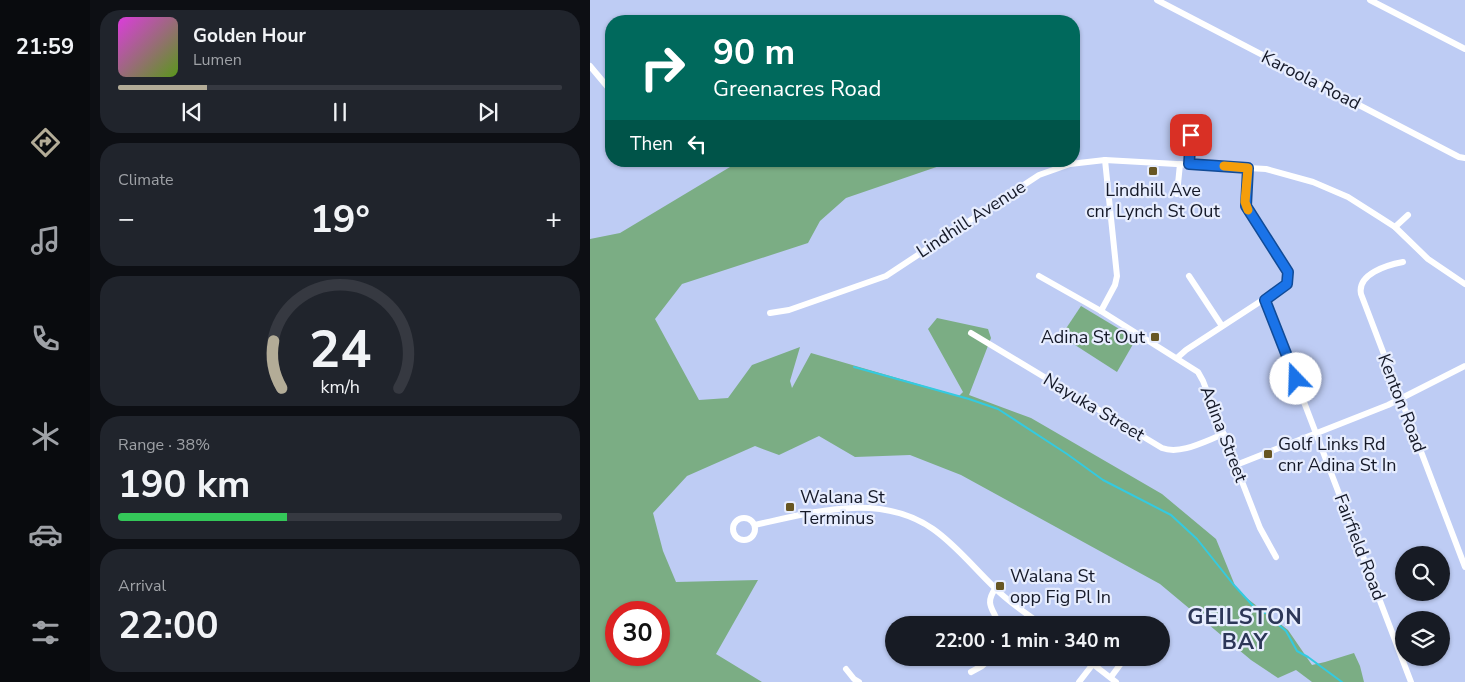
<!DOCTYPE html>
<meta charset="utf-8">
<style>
:root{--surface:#171b24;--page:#20242c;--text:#f1f3f6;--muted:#9ea1a6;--line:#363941;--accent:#b3ac97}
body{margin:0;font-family:"Nunito Sans",sans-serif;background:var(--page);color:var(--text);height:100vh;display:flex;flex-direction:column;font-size:19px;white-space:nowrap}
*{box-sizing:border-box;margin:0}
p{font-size:16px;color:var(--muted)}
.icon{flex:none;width:28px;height:28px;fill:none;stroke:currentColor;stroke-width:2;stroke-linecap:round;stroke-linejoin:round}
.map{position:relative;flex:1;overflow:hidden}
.drawer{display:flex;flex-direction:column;gap:10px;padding:10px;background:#0d0f14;width:500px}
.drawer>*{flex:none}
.hud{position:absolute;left:15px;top:15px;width:475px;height:152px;border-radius:20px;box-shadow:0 1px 4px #0004;background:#00695c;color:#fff;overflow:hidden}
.fabs{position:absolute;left:805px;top:546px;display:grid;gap:10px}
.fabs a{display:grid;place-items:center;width:55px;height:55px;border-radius:50%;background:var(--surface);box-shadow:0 1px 4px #0004;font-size:25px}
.speed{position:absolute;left:15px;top:601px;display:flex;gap:10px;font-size:25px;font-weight:700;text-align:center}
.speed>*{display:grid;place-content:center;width:65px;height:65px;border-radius:50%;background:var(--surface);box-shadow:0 1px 4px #0004;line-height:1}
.speed .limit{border:8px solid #d22;background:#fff;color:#111}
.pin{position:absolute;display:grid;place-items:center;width:42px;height:42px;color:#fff;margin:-21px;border-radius:10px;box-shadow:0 2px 8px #0006}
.me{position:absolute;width:55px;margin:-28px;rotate:339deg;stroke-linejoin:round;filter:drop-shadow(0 0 4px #0008)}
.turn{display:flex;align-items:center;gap:18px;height:105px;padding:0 25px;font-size:22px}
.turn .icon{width:65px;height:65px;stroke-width:2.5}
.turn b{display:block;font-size:35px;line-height:42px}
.then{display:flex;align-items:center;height:48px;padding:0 25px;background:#0003;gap:10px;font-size:19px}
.big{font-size:38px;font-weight:700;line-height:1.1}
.drawer .card{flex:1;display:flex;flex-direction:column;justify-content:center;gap:8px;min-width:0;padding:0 18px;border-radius:20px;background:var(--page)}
.drawer .dial{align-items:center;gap:0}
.dial svg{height:130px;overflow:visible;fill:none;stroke:var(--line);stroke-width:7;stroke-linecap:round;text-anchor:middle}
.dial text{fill:var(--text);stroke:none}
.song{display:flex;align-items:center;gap:15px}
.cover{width:60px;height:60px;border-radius:8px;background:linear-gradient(135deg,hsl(300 70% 55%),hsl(90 70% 35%))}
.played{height:5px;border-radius:2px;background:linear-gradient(90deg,var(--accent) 20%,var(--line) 20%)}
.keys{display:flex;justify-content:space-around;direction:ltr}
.heat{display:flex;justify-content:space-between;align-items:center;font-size:28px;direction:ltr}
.charge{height:8px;border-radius:4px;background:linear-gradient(90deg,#34c759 38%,var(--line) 0)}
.trip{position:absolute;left:295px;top:616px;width:285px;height:50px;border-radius:25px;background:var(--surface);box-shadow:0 1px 4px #0004;font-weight:700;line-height:50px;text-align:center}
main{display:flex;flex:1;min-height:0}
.tab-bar{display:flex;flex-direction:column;width:90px;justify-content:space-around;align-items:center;background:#090b0e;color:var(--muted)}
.tab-bar .icon{width:35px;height:35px}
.tab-bar .on{color:var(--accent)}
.tab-bar b{font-size:22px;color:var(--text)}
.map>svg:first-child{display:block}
.green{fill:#7bad84;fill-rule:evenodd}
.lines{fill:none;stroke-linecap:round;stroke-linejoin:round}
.stream{stroke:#34cae0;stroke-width:2}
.minor{stroke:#fff;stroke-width:6}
.route-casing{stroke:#114b97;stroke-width:12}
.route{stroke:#1a73e8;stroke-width:9}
.slow{stroke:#f59e0b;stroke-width:9}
.poi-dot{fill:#675623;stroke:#e7edfe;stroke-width:2}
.labels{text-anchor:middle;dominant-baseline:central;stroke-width:4.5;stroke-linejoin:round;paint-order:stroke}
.street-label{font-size:18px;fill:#151928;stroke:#e7edfe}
.poi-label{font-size:18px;fill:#151928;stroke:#e7edfe;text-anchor:start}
.district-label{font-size:22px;font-weight:bold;letter-spacing:1px;fill:#2d3758;stroke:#e7edfe}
</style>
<main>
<nav class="tab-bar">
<b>21:59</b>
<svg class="icon on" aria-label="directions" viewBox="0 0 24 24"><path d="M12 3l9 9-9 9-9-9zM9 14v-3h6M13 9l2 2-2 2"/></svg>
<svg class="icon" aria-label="music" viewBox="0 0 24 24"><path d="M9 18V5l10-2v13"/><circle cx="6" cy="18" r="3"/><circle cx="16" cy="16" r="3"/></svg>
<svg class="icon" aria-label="phone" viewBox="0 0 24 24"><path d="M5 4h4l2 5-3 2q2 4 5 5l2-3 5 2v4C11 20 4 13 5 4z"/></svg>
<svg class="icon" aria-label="climate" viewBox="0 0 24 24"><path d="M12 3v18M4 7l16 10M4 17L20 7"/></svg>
<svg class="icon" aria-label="car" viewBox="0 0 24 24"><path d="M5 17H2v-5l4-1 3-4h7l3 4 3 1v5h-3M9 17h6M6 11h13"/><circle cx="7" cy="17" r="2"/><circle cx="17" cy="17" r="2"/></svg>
<svg class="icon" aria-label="filters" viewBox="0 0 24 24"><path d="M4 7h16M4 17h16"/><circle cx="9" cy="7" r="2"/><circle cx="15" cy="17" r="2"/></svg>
</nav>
<section class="drawer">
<div class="card">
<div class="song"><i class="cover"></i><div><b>Golden Hour</b><p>Lumen</p></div></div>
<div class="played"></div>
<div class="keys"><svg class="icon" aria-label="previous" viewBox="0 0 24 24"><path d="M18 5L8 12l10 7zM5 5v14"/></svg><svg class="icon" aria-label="pause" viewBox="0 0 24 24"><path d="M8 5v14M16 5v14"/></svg><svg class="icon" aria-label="next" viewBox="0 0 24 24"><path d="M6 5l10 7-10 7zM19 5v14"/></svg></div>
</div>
<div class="card"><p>Climate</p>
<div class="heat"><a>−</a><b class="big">19°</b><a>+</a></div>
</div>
<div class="card dial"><svg viewBox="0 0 100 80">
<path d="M14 69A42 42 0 1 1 86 69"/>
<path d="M14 69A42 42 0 0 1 9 40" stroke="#b3ac97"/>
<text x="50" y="56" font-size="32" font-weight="700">24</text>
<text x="50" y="72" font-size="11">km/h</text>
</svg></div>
<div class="card"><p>Range · 38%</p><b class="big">190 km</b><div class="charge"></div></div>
<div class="card"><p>Arrival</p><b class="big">22:00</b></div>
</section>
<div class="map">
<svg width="875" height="682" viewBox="0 0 875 682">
<rect width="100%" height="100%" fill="#beccf4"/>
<g class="green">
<path d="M150,161H364L256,198L230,221L218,243L92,284L65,319L109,400L138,398L162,365L210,347L200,381L202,388L221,353L369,396L373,392L338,329L347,318L398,329L401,338L379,395L441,418L572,494L626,539L646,588L654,596L698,630L722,665L735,662L764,653L770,666L774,682H722L706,670L688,678L661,660L570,584L371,475L320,455L265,457L229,436L189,455L165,446L97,476L63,513L73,551L86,582L168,580L126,654L172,682H0V239L30,233ZM26,612H69V655H26Z"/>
<path d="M491,306L546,339L527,372L471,336Z"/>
</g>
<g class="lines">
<g class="stream">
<path d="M264,367L379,399L408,409L477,454L513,480L581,515L607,539L643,584L665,608L675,613"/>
<path d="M677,615L696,631L707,651L718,657L752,682"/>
</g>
<g class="minor">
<path d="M567,0L869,157L875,158"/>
<path d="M780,0L875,49"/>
<path d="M0,66L21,91"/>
<path d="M599,164L601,135"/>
<path d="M587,194L590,164"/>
<path d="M805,227L818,215"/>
<path d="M813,262C797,265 767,274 771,294L875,567"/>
<path d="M449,276L511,311L608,372L613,381L670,528L686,557"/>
<path d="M599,276L632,326"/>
<path d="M675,300L821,682"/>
<path d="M511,311L525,285L527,276L515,160"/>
<path d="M180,313L199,310L296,276L449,175L480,164L515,160L676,169L723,182L758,197L791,218L805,227L838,259L875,284"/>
<path d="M381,333L572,448C591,455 615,441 634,434"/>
<path d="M587,358L596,350L697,284L699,276L696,269L656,206L657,168"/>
<path d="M646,465L798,405L875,366"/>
<circle cx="154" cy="529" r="11"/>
<path d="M165,525C223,512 290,492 343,529C366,545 384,568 404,587C418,602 436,613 452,625"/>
<path d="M405,589C394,605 404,609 409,625"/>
<path d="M495,658L526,682"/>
<path d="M256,669L264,679L269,682"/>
<path d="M381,672L392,666L401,658"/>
<path d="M521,677L535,658"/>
<path d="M489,682L503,664"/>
</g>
</g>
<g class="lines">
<defs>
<path id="route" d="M601,135L599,164L658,168L656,206L698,272L697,284L675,300L706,379"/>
</defs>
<use href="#route" class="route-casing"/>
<use href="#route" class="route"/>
<path class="slow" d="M634,166L658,168L655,202L658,210"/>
</g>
<g class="poi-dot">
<rect x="558" y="166" width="10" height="10" rx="2.5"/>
<rect x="560" y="332" width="10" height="10" rx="2.5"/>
<rect x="673" y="449" width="10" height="10" rx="2.5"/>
<rect x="195" y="502" width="10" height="10" rx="2.5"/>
<rect x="405" y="581" width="10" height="10" rx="2.5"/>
</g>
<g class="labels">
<g class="street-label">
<text transform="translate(721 80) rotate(27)">Karoola Road</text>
<text transform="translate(381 219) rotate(-33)">Lindhill Avenue</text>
<text transform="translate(812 403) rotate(69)">Kenton Road</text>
<text transform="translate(504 407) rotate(31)">Nayuka Street</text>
<text transform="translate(634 434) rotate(69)">Adina Street</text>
<text transform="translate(770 547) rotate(69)">Fairfield Road</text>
</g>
<g class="poi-label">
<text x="563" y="190" text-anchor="middle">Lindhill Ave<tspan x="563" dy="21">cnr Lynch St Out</tspan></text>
<text x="555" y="337" text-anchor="end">Adina St Out</text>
<text x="688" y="444">Golf Links Rd<tspan x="688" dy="21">cnr Adina St In</tspan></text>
<text x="210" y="497">Walana St<tspan x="210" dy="21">Terminus</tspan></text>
<text x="420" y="576">Walana St<tspan x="420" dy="21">opp Fig Pl In</tspan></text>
</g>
<g class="district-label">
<text x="655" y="617">GEILSTON<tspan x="655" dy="25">BAY</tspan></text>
</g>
</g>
</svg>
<div class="fabs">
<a><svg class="icon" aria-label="search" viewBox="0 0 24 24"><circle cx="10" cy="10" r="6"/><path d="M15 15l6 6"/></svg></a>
<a><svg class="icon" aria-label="layers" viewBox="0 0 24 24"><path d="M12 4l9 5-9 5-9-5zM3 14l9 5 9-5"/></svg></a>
</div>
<div class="speed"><div class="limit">30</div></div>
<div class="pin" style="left:601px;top:135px;background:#d93025"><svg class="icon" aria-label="arrive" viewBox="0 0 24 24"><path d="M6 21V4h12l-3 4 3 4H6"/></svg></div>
<svg class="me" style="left:706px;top:379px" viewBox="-20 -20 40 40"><circle r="19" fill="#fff"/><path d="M0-13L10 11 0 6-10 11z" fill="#1a73e8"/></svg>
<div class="trip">22:00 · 1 min · 340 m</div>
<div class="hud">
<div class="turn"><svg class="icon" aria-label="right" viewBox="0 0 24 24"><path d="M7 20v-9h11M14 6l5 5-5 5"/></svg><div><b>90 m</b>Greenacres Road</div></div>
<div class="then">Then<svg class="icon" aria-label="left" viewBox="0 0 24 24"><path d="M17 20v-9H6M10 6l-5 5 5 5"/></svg></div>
</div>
</div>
</main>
